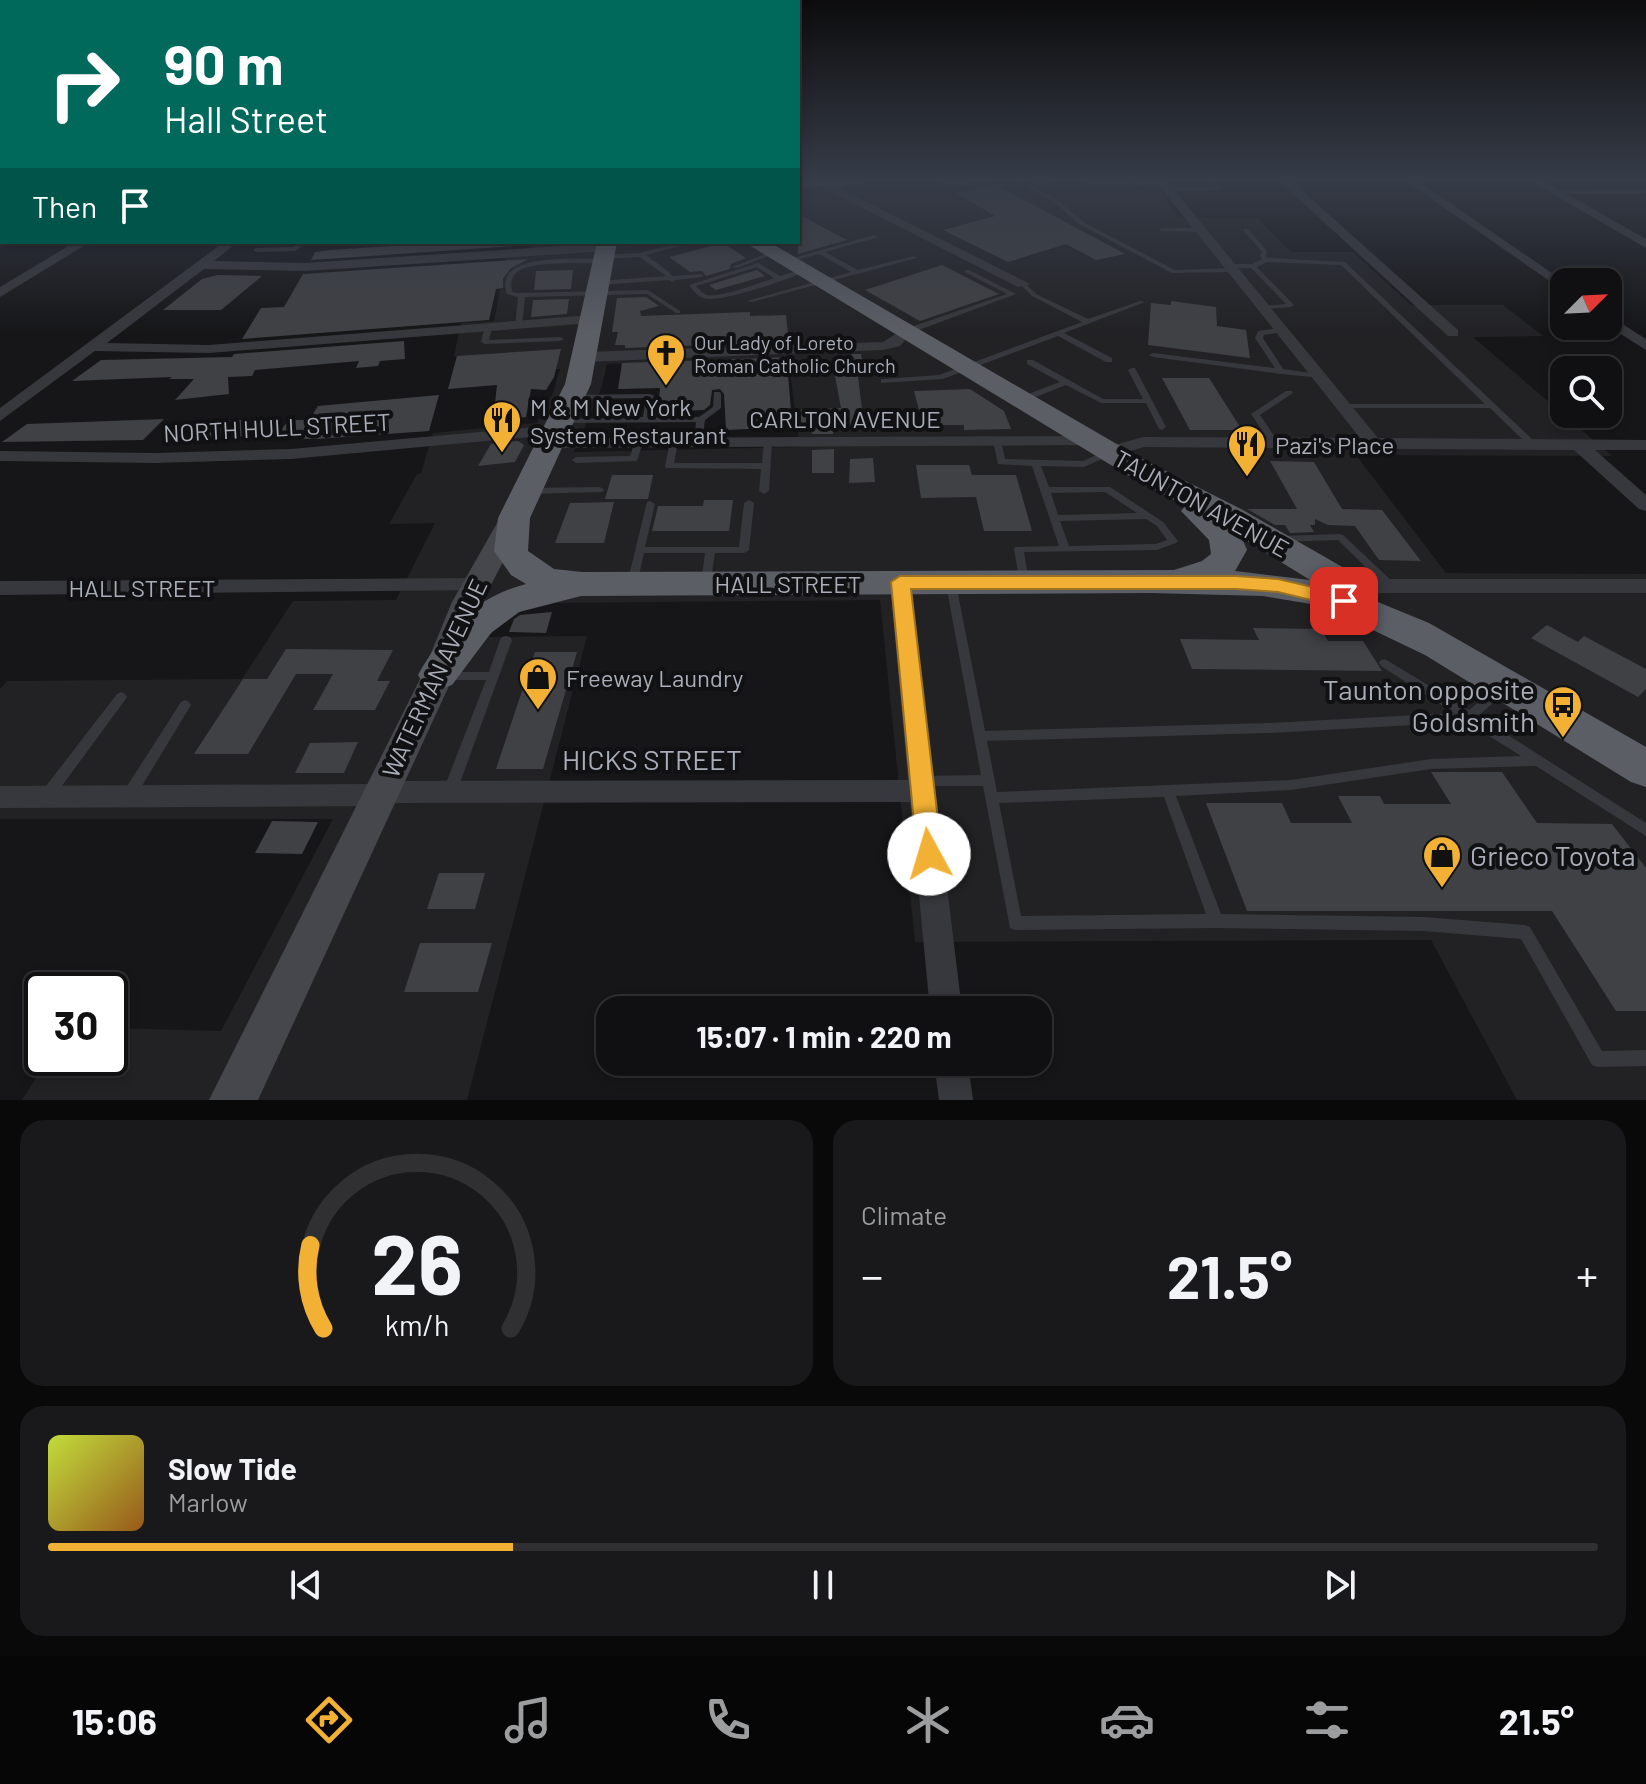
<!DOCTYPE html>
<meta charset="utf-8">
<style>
:root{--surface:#101012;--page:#19191b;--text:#f1f3f6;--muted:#9c9d9f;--line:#303032;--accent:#f2b134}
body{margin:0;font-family:Barlow,sans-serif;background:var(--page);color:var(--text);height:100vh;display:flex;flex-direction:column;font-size:30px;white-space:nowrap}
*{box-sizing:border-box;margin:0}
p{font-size:26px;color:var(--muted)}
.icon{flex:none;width:44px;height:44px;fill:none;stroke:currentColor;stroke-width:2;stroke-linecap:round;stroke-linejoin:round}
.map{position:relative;height:1100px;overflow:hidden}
.sheet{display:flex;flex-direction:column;gap:20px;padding:20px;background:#09090a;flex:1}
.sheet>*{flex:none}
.hud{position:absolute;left:0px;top:0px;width:800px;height:244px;box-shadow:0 4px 12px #0003,0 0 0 2px var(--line);background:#00695c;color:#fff;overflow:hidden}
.needle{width:52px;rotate:66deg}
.controls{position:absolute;left:1550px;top:268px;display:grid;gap:16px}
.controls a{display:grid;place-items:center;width:72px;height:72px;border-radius:16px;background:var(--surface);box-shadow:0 4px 12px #0003,0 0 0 2px var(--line);font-size:40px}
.speed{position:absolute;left:24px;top:972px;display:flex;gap:16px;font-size:40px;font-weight:700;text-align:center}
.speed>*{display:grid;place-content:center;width:104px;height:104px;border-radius:50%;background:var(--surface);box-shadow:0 4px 12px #0003,0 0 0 2px var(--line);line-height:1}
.speed .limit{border:4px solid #111;border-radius:12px;background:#fff;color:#111}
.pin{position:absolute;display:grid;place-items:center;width:68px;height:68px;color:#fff;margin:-34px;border-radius:16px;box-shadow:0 4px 12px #0006}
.me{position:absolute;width:88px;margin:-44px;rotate:354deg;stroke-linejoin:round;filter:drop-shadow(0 0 6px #0008)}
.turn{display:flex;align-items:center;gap:28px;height:168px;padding:0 32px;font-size:36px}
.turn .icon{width:104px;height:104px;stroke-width:2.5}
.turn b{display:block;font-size:56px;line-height:68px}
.then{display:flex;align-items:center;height:76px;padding:0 32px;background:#0003;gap:16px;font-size:30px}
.big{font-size:60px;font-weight:700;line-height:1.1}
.sheet .card{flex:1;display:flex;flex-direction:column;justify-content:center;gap:12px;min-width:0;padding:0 28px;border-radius:24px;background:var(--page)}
.sheet .dial{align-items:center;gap:0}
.dial svg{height:208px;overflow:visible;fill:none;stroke:var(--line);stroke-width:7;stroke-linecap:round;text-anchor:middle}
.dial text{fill:var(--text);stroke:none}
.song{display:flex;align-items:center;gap:24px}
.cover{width:96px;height:96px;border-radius:12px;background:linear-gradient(135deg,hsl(70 70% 55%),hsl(30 70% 35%))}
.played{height:8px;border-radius:4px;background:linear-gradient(90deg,var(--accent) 30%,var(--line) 30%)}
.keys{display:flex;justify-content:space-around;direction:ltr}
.heat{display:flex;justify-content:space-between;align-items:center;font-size:44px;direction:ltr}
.sheet .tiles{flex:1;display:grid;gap:20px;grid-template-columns:1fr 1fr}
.card:last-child{grid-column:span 2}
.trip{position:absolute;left:596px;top:996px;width:456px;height:80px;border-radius:24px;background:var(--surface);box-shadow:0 4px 12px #0003,0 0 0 2px var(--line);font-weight:700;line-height:80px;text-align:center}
.dock{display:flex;height:128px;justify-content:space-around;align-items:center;background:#060607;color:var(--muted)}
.dock .icon{width:56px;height:56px}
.dock .selected{color:var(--accent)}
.dock b{font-size:36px;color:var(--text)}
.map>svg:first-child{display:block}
.built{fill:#222225;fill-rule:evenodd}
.building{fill:#404145}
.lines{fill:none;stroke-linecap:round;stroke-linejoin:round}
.service{fill:#37383d;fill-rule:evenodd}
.minor{fill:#37383d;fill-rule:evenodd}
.secondary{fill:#45474d;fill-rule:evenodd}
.trunk{fill:#5b5e65;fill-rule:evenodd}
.route{fill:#f2b134;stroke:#9d7322;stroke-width:2}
.labels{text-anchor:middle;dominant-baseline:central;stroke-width:8;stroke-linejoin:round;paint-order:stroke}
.far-poi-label{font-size:20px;fill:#a8adb8;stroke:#111113;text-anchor:start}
.poi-label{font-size:24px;fill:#a8adb8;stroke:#111113;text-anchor:start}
.street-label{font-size:24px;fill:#a8adb8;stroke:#111113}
.near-poi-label{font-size:28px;fill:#a8adb8;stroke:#111113;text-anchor:end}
.near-street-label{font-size:28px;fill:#a8adb8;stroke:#111113}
</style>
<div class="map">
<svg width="1646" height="1100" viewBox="0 0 1646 1100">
<rect width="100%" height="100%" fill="#161618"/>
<path class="built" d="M798,179L833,185L926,179H1125L1132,189L1157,188L1179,218H1257L1291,252H1353L1411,305H1503L1543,336L1473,337L1612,456L1356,455L1446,573L1646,574V1100H1517L1431,940L915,942L880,600L555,603L522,611L494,630L489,637L587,636L467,1100H22L49,1058H110V1028L221,1031L333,819H0V689L7,681L242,679L293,601L396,600L435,523L389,524L417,474L421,473L433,433L537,423L553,393L560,369L500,372L454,356L461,323L494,321L506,258L530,256L532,242H798ZM788,357L800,447L574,452L602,386L607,364Z"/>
<g class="building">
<path d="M996,185L1013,194L1125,254L1096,260L1066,244L1008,262L943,230L995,216L956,193Z"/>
<path d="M798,214L847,240L798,254Z"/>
<path d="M455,242H531L530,245L311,260L315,252L330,250Z"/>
<path d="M723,243L746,258L731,264L730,269L706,276L702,271L690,272L669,257Z"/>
<path d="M528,259L510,269L503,279V288L496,289L489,320L242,339L261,308L284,307L303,274Z"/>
<path d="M942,265L999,294L920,321L865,290Z"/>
<path d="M573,270L571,289L534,290L536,271Z"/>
<path d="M757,270L765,276L716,290L709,285Z"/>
<path d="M217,275L262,276L221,310H163L202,279Z"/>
<path d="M646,297L659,306L640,311L641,316L750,312V316L786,315L789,342L625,348V345H615L618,332H612L617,298Z"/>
<path d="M569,299L567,314L531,317L533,300Z"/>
<path d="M1171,301L1216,307L1217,326L1246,330L1250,358L1148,345L1151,303L1171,305Z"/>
<path d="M404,341L405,359L380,361L378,366L356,368L359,361L255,370L252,376L228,377L229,394L175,400L194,379H169L172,377L72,381L101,360L232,357L234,354Z"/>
<path d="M561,349L554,377L546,390L531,389L526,417L493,421L497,385L448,389L457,356Z"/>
<path d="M851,354H861L864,370L856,360L864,426H833V434H812V426L726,430L724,394L720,389L712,390L710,405L704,410L658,412L660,388L618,389L622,363L791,357L793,375H788L791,410L841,408L832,360L855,359Z"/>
<path d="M1162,378H1209L1242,430H1190Z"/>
<path d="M970,389L1004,411L1011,429L964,430V425H923L914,391Z"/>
<path d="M439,395L429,431L317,439H273L276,436L204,437L219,420H280V431L289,420H309L318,406Z"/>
<path d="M164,419L143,440L2,442L27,424Z"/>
<path d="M518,441L524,445L515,462L478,466L491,444Z"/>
<path d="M834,449V473H812V450Z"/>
<path d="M873,458L875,482L849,483L850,459Z"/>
<path d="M1270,461L1314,462L1342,509L1382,510L1421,561L1379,560L1355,526L1328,525L1315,519V525H1310L1314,532L1290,533L1285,525H1275L1247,509H1297Z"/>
<path d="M916,465H969L972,475H1016L1032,531H984L976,497L921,498Z"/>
<path d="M612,475H653L648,499H605Z"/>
<path d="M704,500H733L729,531H652L658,506H703Z"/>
<path d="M614,502L604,543H555L570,503Z"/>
<path d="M552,612L546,633L509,632L514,619L520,615Z"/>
<path d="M1547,625L1578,642L1584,636L1646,669V689L1638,697L1531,638Z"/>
<path d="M1253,628L1321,629L1328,641H1363L1382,671L1192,669L1180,639L1259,640Z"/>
<path d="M286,649L393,650L377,681H390L375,710H313L333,674H296L248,754H194L243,679H267Z"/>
<path d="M535,652H577L543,769H496Z"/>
<path d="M358,742L344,773H295L310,743Z"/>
<path d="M1431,772H1502L1537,823L1612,824L1646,868V1011H1616L1552,911H1247L1206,803H1282L1291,823H1352L1338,796H1380L1384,804H1451Z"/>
<path d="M272,821L318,822L302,854L255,853Z"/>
<path d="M439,873H485L475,909H427Z"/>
<path d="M420,943H492L478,992H404Z"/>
</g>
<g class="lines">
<g class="service">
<path d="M936,179C943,179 947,183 954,183C972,182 989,179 1006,179L948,187Z"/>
<path d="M1074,179H1082L1092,182L1162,181L1165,183L1162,185L1092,186Z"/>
<path d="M1210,179H1215L1221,190L1167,191L1164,189L1167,187H1215Z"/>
<path d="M1048,180L1050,181V183L1033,187L1058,200L1083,222L1175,270L1232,268L1235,270L1232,272L1172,273L1079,224L1054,202L1025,186Z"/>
<path d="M1646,189V193L1554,194L1551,192L1554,190Z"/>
<path d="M798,193L802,194L803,195L798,197Z"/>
<rect x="0" y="226" width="2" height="4"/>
<path d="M1162,228H1200L1203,230L1200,232L1160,231L1159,230Z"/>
<path d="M1244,229H1248L1267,251L1266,256L1268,258L1345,262L1535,442L1536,444L1535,446H1529L1490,408H1340L1339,406L1343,404H1485L1341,265L1267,262L1257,267L1294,305L1291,307L1261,309L1260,308L1263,306L1286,304L1251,268H1229L1226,266L1229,264H1252L1262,259L1260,256L1262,252L1244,231Z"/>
<path d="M874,235L877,237L876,238L825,252L858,270L914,256L917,258L752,302L747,301L851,272L819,254L786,263L783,261Z"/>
<path d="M300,242H307L295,251L256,252L253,250L256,248L293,247Z"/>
<path d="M685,242H695L646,255L669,272L672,276L701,274L703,275V277L675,280L672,282L669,280L599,285L596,283L599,281L666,276L640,257L604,259L601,257L604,255L639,253Z"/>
<path d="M771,252L776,253L737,268L732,267Z"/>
<path d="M604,259L606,260V262C587,264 528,260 516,273C510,279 511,285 512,292L518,293L648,290L680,311V313H676L647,294L525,297L522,325L515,327L518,297L507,294C491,251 580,260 604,259Z"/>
<path d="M758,263L780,276L803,269L806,271C790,279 719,304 703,298C696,295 693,290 689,285ZM757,267L774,278C760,283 720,298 707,295C702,293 699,289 696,286Z"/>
<path d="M965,270H969L1016,294L908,334H902V330L1007,294L965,272Z"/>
<path d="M1021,283H1025L1036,294L1088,319L1140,301L1145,302L1064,333L1112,358V362H1106L1058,336L943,379L881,383V379H884L939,375L1082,322L1032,296L1021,285Z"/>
<path d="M485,326L492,328L489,340L560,337L564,339L560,341L485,344L481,342Z"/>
<path d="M1280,328H1283V332L1264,335L1263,338L1283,369L1318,374H1321V378L1281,374L1153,357L1149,355L1153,353L1275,368L1255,338L1258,331Z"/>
<path d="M1027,360H1033L1103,399H1143L1128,370L1132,368H1135L1166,427L1162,430L1159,429L1146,403H1101L1066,385L1026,401H1020V397L1060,382L1027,364Z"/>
<path d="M1286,391H1292L1293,393L1260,415L1279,443L1275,446L1272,445L1251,414Z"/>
<path d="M714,392H720L721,394V408L705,420L702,442L698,445L694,442L696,422L564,423L560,421L564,419L643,417L646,398L570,399L569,397L573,395L650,394L654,396L651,417H699L713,407Z"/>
<path d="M997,438L1001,441L1005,459L1083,461L1107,450H1113L1114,452L1113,454L1084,467L1041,466L1049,487H1110L1163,522L1178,541L1176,543L1157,550L1024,552L1029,582L1024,585L1020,584L1014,549L1015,547L1059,546L1032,466L998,464L993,441ZM1105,492L1137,513L1058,515L1051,493ZM1146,519L1157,526L1167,540L1156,544L1069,546L1060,521Z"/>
<path d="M639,439L643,442L637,461L576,463L572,460L576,457L630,456L635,442Z"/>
<path d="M674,439L678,442L674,463H762L764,442L765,440H771L772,442L769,491L764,494L759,491L761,469L666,468L665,466L670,442Z"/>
<path d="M599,487L602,488L604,490L602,492L529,494L524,491L529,488Z"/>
<path d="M749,500L754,503L749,550L744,553H715L710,585H702L701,583L705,553H644L637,584L632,588L628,586L627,584L647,502L650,501L655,504L645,547H739L744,503Z"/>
<path d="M1340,534L1343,535L1395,584L1396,586L1395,588H1387L1338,540L1280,542L1275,539L1280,536Z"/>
<path d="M951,580L956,584L985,731L1268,723L1454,713L1381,666L1379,663L1381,660L1385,659L1469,710L1499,685L1503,684L1507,685L1509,688L1507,691L1478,716L1646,823V836L1536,766L1431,769L1291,790L1176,796L1221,914L1424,917L1525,925L1530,927L1602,1051L1646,1050V1066L1598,1067L1592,1065L1521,939L1424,931L1216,928L1015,930L1010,928L983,786H923L918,785L917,781L918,777L923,776L981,775L946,584ZM1467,722L1521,756L1431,759L1291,780L997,792L987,741L1268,733ZM1164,797L1206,914L1021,916L999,803Z"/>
<path d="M506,636L510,637L512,640L457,791L455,795L450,797L445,795L443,791L486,680H448L444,679L442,676L444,673L448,672H489L500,640L502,637Z"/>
<path d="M121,692L125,694L127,697L125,700L53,798L48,800L43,798L41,794L43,790L117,694Z"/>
<path d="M185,700L189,702L191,705L134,799L129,801L124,799L122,795L124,791L181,702Z"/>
</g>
<g class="minor">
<path d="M1154,179H1165L1378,438L1646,440V450H1595L1646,495V511L1639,509L1574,450L1144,447L1110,457L1104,456L1101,452L1104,448L1143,437L1360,438Z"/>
<path d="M1277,179H1289L1458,330V336H1448Z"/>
<path d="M1403,179H1415L1565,282L1564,291Z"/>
<path d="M1527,179H1540L1646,239V248Z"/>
<path d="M815,180H823L1030,284L1018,287L815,184Z"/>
<path d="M0,183H2L0,190Z"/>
<path d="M75,242H90L0,297V287Z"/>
<path d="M224,242H238L214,261L305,263L607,243L613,247L607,251L305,271L204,269L107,343L209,345L592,315L599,319L592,323L209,353L95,351L0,421V408Z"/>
<path d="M1608,315L1646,339V350L1608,326Z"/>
<path d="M905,328L912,332L900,346L883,350L584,362L576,357L584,352L883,342Z"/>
<path d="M557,425L565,430L563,434L291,459L155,463L0,461V451L155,453L291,449Z"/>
<path d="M1090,436L1096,437L1099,441L1096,445L551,448L542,443L551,438Z"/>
<path d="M900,575L910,582L962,1010H930L910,802L389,803L380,806L0,808V786L372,784L381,781L908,780L890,582Z"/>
<path d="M475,578L482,580L485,585L482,590L0,595V581Z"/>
<path d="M1382,579H1646V593H1382L1355,598L1348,596L1344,591L1348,586Z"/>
<path d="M934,1062H968L973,1100H939Z"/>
</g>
<g class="secondary">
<rect x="0" y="212" width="2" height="10"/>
<path d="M513,510L522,512L526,518L482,602L454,675L258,1100H209L422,675L452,602L500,518L504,512Z"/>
</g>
<g class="trunk">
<path d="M798,179H869L860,184L798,188Z"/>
<path d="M597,242H617L591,384L530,518L528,551L554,569L582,572L1174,570L1202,561L1211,554L1209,540L1181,511L1185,506L1124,473L744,242H769L1146,461L1243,510L1372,584L1377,593L1373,600L1429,623L1646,747V787L1631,782L1425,655L1331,610L1311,604L1263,596L1151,593L581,596L519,612L491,633L452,685L438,690L424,685L418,675C443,630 476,597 526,584L511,575L494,551L498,518L565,384ZM1242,538L1310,580L1235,571L1247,550Z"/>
</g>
</g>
<linearGradient id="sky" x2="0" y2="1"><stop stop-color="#0c0c0d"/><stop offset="0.54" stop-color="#363c48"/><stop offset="1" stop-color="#363c48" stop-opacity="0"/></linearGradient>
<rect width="1646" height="333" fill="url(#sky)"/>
<path class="route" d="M900,576H1236L1278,579L1351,596L1354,601L1344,608L1278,592L1236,589H911L942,854L938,862L929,865L920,862L917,854L891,582Z"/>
<defs>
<symbol id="church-pin" viewBox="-11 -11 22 30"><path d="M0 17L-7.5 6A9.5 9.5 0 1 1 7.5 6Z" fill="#f2b134" stroke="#111113"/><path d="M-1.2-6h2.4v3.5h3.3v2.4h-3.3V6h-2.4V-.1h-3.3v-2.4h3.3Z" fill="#111"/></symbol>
<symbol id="restaurant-pin" viewBox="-11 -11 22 30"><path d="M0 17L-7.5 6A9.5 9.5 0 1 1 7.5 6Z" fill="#f2b134" stroke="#111113"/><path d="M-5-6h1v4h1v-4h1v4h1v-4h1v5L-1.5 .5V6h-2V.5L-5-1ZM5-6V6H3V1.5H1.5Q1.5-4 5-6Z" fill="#111"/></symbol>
<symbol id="shop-pin" viewBox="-11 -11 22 30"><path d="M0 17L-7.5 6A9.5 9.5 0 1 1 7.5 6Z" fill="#f2b134" stroke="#111113"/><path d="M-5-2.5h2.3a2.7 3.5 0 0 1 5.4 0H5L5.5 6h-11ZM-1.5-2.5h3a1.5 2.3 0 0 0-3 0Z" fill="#111"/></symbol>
<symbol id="bus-pin" viewBox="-11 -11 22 30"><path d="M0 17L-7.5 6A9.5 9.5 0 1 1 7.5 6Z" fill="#f2b134" stroke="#111113"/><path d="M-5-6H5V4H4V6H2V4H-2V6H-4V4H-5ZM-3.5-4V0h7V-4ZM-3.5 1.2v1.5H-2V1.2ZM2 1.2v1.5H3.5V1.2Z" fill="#111"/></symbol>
</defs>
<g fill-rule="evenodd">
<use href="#church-pin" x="644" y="331" width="44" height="60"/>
<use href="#restaurant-pin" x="480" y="398" width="44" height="60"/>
<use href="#restaurant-pin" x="1225" y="422" width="44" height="60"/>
<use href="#shop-pin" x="516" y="655" width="44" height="60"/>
<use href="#bus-pin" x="1541" y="683" width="44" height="60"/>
<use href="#shop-pin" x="1420" y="833" width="44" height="60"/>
</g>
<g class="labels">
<g class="far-poi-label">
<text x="694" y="342">Our Lady of Loreto<tspan x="694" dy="23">Roman Catholic Church</tspan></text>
</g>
<g class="poi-label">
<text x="530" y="406">M &amp; M New York<tspan x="530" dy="28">System Restaurant</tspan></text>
<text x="1275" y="444">Pazi's Place</text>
<text x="566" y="677">Freeway Laundry</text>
</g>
<g class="street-label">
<text x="845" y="418">CARLTON AVENUE</text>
<text transform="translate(277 427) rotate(-3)">NORTH HULL STREET</text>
<text transform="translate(1202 503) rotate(29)">TAUNTON AVENUE</text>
<text x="788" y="583">HALL STREET</text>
<text x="142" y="587">HALL STREET</text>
<text transform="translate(434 678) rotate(-65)">WATERMAN AVENUE</text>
</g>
<g class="near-poi-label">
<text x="1535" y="689">Taunton opposite<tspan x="1535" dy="32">Goldsmith</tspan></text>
<text x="1470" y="855" text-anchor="start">Grieco Toyota</text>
</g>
<g class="near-street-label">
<text x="652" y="759">HICKS STREET</text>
</g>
</g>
</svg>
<div class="controls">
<a><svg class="needle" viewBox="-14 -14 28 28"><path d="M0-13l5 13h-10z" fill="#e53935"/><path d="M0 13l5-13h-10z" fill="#9c9d9f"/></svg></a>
<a><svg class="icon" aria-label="search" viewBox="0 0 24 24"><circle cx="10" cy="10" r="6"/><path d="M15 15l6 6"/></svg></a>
</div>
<div class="speed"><div class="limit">30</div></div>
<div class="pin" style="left:1344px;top:601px;background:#d93025"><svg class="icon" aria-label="arrive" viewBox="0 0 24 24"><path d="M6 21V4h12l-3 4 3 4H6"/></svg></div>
<svg class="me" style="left:929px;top:854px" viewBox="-20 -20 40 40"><circle r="19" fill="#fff"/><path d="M0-13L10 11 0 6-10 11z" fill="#f2b134"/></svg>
<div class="trip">15:07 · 1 min · 220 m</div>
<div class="hud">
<div class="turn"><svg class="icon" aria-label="right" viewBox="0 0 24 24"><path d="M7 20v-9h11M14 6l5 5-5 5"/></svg><div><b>90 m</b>Hall Street</div></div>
<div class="then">Then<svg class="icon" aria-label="arrive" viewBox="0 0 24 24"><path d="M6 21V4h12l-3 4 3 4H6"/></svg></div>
</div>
</div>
<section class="sheet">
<div class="tiles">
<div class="card dial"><svg viewBox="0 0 100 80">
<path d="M14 69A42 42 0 1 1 86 69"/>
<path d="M14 69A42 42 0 0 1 9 37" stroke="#f2b134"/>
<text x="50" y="56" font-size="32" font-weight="700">26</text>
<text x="50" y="72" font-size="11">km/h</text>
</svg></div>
<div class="card"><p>Climate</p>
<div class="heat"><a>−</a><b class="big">21.5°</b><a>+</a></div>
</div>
<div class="card">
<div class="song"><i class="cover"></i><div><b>Slow Tide</b><p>Marlow</p></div></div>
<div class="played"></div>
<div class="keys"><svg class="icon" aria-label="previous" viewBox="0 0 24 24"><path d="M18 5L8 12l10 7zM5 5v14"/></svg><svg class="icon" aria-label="pause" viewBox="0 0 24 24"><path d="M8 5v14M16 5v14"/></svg><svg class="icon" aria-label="next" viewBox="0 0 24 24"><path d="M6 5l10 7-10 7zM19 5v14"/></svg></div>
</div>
</div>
</section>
<nav class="dock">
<b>15:06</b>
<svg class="icon selected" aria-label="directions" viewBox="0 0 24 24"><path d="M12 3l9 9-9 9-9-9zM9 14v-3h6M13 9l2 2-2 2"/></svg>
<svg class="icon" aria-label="music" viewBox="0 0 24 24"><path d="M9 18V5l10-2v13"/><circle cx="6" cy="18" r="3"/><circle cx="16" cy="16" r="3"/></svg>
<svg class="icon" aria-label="phone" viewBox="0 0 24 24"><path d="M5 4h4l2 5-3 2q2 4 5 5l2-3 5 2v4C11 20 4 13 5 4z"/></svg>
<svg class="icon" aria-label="climate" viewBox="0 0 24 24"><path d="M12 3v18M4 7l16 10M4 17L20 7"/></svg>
<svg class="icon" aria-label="car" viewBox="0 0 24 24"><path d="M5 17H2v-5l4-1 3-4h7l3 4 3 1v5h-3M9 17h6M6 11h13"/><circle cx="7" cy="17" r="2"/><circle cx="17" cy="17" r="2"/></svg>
<svg class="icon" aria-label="filters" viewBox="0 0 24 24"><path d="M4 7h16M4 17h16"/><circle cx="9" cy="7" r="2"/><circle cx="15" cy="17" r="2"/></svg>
<b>21.5°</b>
</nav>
